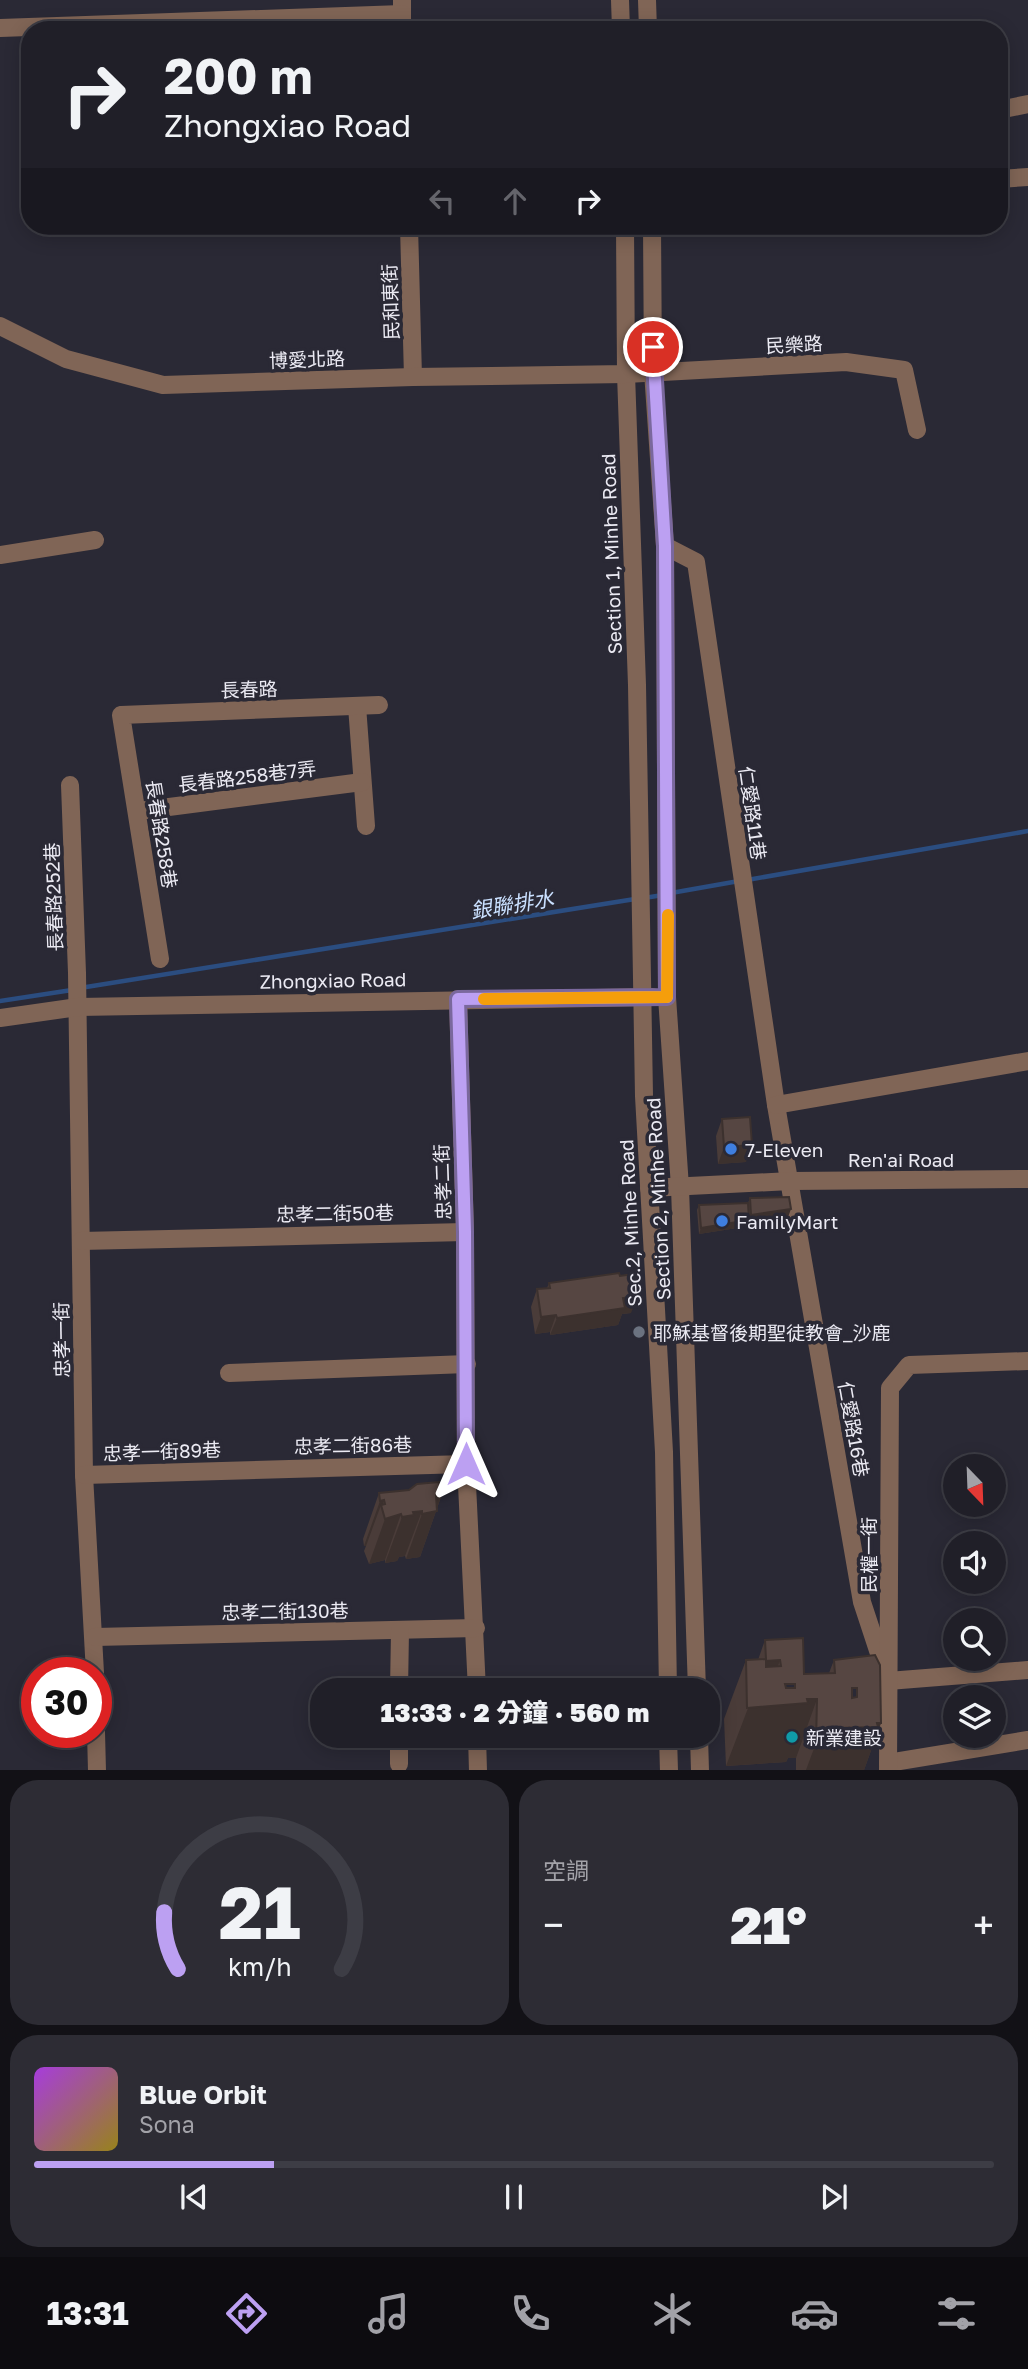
<!DOCTYPE html>
<html lang="zh-TW">
<meta charset="utf-8">
<style>
:root{--surface:#201f28;--page:#2d2c34;--text:#f1f3f6;--muted:#a2a2a8;--line:#3d3d45;--accent:#bca0f2}
body{margin:0;font-family:"Golos Text","Noto Sans TC",sans-serif;background:var(--page);color:var(--text);height:100vh;display:flex;flex-direction:column;font-size:26px;white-space:nowrap}
*{box-sizing:border-box;margin:0}
p{font-size:23px;color:var(--muted)}
.icon{flex:none;width:38px;height:38px;fill:none;stroke:currentColor;stroke-width:2;stroke-linecap:round;stroke-linejoin:round}
.map{position:relative;height:1770px;overflow:hidden}
.panel{display:flex;flex-direction:column;gap:10px;padding:10px;background:#121116;flex:1}
.panel>*{flex:none}
.guide{position:absolute;left:21px;top:21px;width:987px;height:214px;border-radius:28px;box-shadow:0 4px 18px #0003,0 0 0 2px var(--line);background:#201f28;color:var(--text);overflow:hidden}
.needle{width:46px;rotate:157deg}
.buttons{position:absolute;left:943px;top:1454px;display:grid;gap:14px}
.buttons a{display:grid;place-items:center;width:63px;height:63px;border-radius:50%;background:var(--surface);box-shadow:0 4px 18px #0003,0 0 0 2px var(--line);font-size:35px}
.speed{position:absolute;left:21px;top:1657px;display:flex;gap:14px;font-size:35px;font-weight:700;text-align:center}
.speed>*{display:grid;place-content:center;width:91px;height:91px;border-radius:50%;background:var(--surface);box-shadow:0 4px 18px #0003,0 0 0 2px var(--line);line-height:1}
.speed .limit{border:10px solid #d22;background:#fff;color:#111}
.pin{position:absolute;display:grid;place-items:center;width:60px;height:60px;color:#fff;margin:-30px;border:4px solid #fff;border-radius:50%;box-shadow:0 2px 7px #0007}
.me{position:absolute;width:77px;margin:-38px;rotate:0deg;stroke-linejoin:round;filter:drop-shadow(0 0 5px #0008)}
.turn{display:flex;align-items:center;gap:24px;height:147px;padding:0 28px;font-size:32px}
.turn .icon{width:91px;height:91px;stroke-width:2.5}
.turn b{display:block;font-size:49px;line-height:60px}
.lanes{display:flex;align-items:center;height:66px;padding:0 28px;background:#0003;justify-content:center;gap:35px;direction:ltr}
.lanes .off{opacity:.35}
.big{font-size:52px;font-weight:800;line-height:1.1}
.panel .tile{flex:1;display:flex;flex-direction:column;justify-content:center;gap:10px;min-width:0;padding:0 24px;border-radius:28px;background:var(--page)}
.panel .dial{align-items:center;gap:0}
.dial svg{height:182px;overflow:visible;fill:none;stroke:var(--line);stroke-width:7;stroke-linecap:round;text-anchor:middle}
.dial text{fill:var(--text);stroke:none}
.song{display:flex;align-items:center;gap:21px}
.cover{width:84px;height:84px;border-radius:10px;background:linear-gradient(135deg,hsl(280 70% 55%),hsl(50 70% 35%))}
.played{height:7px;border-radius:4px;background:linear-gradient(90deg,var(--accent) 25%,var(--line) 25%)}
.keys{display:flex;justify-content:space-around;direction:ltr}
.heat{display:flex;justify-content:space-between;align-items:center;font-size:38px;direction:ltr}
.panel .tiles{flex:1;display:grid;gap:10px;grid-template-columns:1fr 1fr}
.tile:last-child{grid-column:span 2}
.trip{position:absolute;left:310px;top:1678px;width:410px;height:70px;border-radius:28px;background:var(--surface);box-shadow:0 4px 18px #0003,0 0 0 2px var(--line);font-weight:800;line-height:70px;text-align:center}
.menu{display:flex;height:112px;justify-content:space-around;align-items:center;background:#0d0c10;color:var(--muted)}
.menu .icon{width:49px;height:49px}
.menu .current{color:var(--accent)}
.menu b{font-size:32px;color:var(--text)}
.map>svg:first-child{display:block}
.lines{fill:none;stroke-linecap:round;stroke-linejoin:round}
.stream{stroke:#2b4d80;stroke-width:4.5}
.minor{stroke:#806556;stroke-width:18}
.wall{fill:#4a3c39;fill-rule:evenodd}
.shaded-wall{fill:#3c312e}
.building{fill:#564642;stroke:#3c312e;stroke-width:2;fill-rule:evenodd}
.route-casing{stroke:#7a689d;stroke-width:18}
.route{stroke:#bca0f2;stroke-width:12}
.slow{stroke:#f59e0b;stroke-width:12}
.shop-dot{fill:#3f7fe0;stroke:#2a2935;stroke-width:2.5}
.worship-dot{fill:#6b7280;stroke:#2a2935;stroke-width:2.5}
.culture-dot{fill:#0f9aa8;stroke:#2a2935;stroke-width:2.5}
.labels{text-anchor:middle;dominant-baseline:central;stroke-width:7;stroke-linejoin:round;paint-order:stroke}
.street-label{font-size:19px;fill:#ebeaf3;stroke:#2a2935}
.poi-label{font-size:19px;fill:#ebeaf3;stroke:#2a2935;text-anchor:start}
.water-label{font-size:21px;font-style:italic;fill:#cae0ff;stroke:#2a2935}
</style>
<div class="map">
<svg width="1028" height="1771" viewBox="0 0 1028 1771">
<rect width="100%" height="100%" fill="#2a2935"/>
<g class="lines">
<g class="stream">
<path d="M747,880L1028,831"/>
<path d="M671,893L739,881"/>
<path d="M644,898L663,895"/>
<path d="M80,988L635,899"/>
<path d="M0,1001L72,990"/>
</g>
<g class="minor">
<path d="M402,0V30"/>
<path d="M620,0L621,30"/>
<path d="M647,0L648,30"/>
<path d="M0,28L402,14"/>
<path d="M999,110L1028,104"/>
<path d="M999,179L1028,177"/>
<path d="M409,226L413,377"/>
<path d="M625,226L626,374L637,685L644,1096L664,1452L668,1690"/>
<path d="M652,226L653,372L665,546L667,997L680,1187L697,1690"/>
<path d="M0,326L66,359L163,385L413,377L626,374L846,362L904,370L917,430"/>
<path d="M665,546L696,562L776,1105L862,1602L888,1681L1028,1670"/>
<path d="M0,555L95,540"/>
<path d="M357,706L366,826"/>
<path d="M70,785L77,973L84,1475L95,1673"/>
<path d="M138,811L362,782"/>
<path d="M160,959L121,715L379,705"/>
<path d="M458,999L465,1232L466,1464L477,1690"/>
<path d="M0,1018L78,1007L653,997"/>
<path d="M776,1105L1028,1061"/>
<path d="M649,1188L791,1181L1028,1179"/>
<path d="M81,1241L465,1232"/>
<path d="M229,1373L467,1364"/>
<path d="M84,1475L466,1464"/>
<path d="M95,1637L476,1628"/>
<path d="M399,1690L400,1631"/>
<path d="M96,1732L97,1771"/>
<path d="M477,1736L478,1771"/>
<path d="M668,1736L669,1771"/>
<path d="M699,1736L700,1771"/>
<path d="M888,1763L1028,1740"/>
<path d="M399,1764V1736"/>
<path d="M888,1771L890,1388L909,1365L1028,1361"/>
</g>
</g>
<g class="wall">
<path d="M722,1119L746,1162L718,1164L716,1136Z"/>
<path d="M750,1198L787,1220L699,1234L697,1210L699,1205L748,1203Z"/>
<path d="M549,1283L631,1313L622,1314L618,1325L550,1335V1332L535,1334L531,1307L537,1289L547,1288Z"/>
<path d="M379,1493L442,1494L420,1557L406,1559L405,1556L399,1557L397,1561L385,1563V1560L369,1564L364,1551L366,1546H364L363,1539Z"/>
<path d="M765,1640L804,1674L829,1673L834,1660L875,1655L881,1723L864,1770H796V1758H788L786,1762L726,1766L724,1719L746,1660H758ZM785,1684H795V1688H786ZM852,1688H857V1697L852,1698Z"/>
</g>
<g class="shaded-wall">
<path d="M752,1145L746,1162L718,1164L724,1147Z"/>
<path d="M791,1209L787,1220L699,1234L701,1228L749,1220L751,1215Z"/>
<path d="M638,1296L631,1313L622,1314L618,1325L550,1335L557,1318L623,1298Z"/>
<path d="M556,1315L550,1332L535,1334L541,1317Z"/>
<path d="M442,1494L420,1557L406,1559L422,1514L436,1495Z"/>
<path d="M384,1500L382,1507L381,1505L366,1546H364L380,1501Z"/>
<path d="M422,1511L405,1556L399,1557L397,1561L385,1563L402,1517L413,1512Z"/>
<path d="M401,1514L385,1560L369,1564L385,1519Z"/>
<path d="M780,1660L764,1707L807,1699H817L796,1758H788L786,1762L726,1766L766,1661Z"/>
<path d="M881,1723L864,1770H806L816,1743L838,1728Z"/>
</g>
<g class="building">
<path d="M750,1117L752,1145L724,1147L722,1119Z"/>
<path d="M789,1197L791,1209L751,1215L750,1198Z"/>
<path d="M748,1203L749,1220L701,1228L699,1205Z"/>
<path d="M619,1273L620,1276L634,1274L638,1296L623,1298L625,1308L557,1318L556,1315L541,1317L537,1289L550,1288L549,1283Z"/>
<path d="M439,1482L442,1494L436,1495L437,1511L422,1514V1511L413,1512L414,1515L402,1517L401,1514L385,1519L381,1505L385,1504L384,1500L380,1501L379,1493L409,1490L417,1484Z"/>
<path d="M803,1638L804,1674L835,1673L834,1660L875,1655L880,1665L881,1723H877L878,1727L838,1728V1742L816,1743L817,1699H807L808,1703L747,1708L746,1660L766,1659L765,1640ZM780,1660L781,1666L766,1667V1661ZM785,1684H795V1688H786ZM852,1688H857V1697L852,1698Z"/>
</g>
<g class="lines">
<defs>
<path id="route" d="M466,1464L465,1232L458,999L667,997L665,546L653,347"/>
</defs>
<use href="#route" class="route-casing"/>
<use href="#route" class="route"/>
<path class="slow" d="M484,999L667,997L668,915"/>
</g>
<g class="shop-dot">
<circle cx="731" cy="1149" r="7"/>
<circle cx="722" cy="1221" r="7"/>
</g>
<circle class="worship-dot" cx="639" cy="1332" r="7"/>
<circle class="culture-dot" cx="792" cy="1737" r="7"/>
<g class="labels">
<g class="street-label">
<text transform="translate(390 302) rotate(-92)">民和東街</text>
<text transform="translate(794 344) rotate(-3)">民樂路</text>
<text transform="translate(307 359) rotate(-2)">博愛北路</text>
<text transform="translate(611 554) rotate(-92)">Section 1, Minhe Road</text>
<text transform="translate(249 689) rotate(-2)">長春路</text>
<text transform="translate(247 776) rotate(-7)">長春路258巷7弄</text>
<text transform="translate(753 813) rotate(82)">仁愛路11巷</text>
<text transform="translate(162 834) rotate(81)">長春路258巷</text>
<text transform="translate(53 897) rotate(-92)">長春路252巷</text>
<text transform="translate(333 980) rotate(-1)">Zhongxiao Road</text>
<text x="901" y="1159">Ren'ai Road</text>
<text transform="translate(442 1182) rotate(-92)">忠孝二街</text>
<text transform="translate(658 1199) rotate(-93)">Section 2, Minhe Road</text>
<text transform="translate(335 1213) rotate(-1)">忠孝二街50巷</text>
<text transform="translate(630 1223) rotate(-93)">Sec.2, Minhe Road</text>
<text transform="translate(61 1340) rotate(-91)">忠孝一街</text>
<text transform="translate(854 1429) rotate(80)">仁愛路16巷</text>
<text transform="translate(353 1445) rotate(-1)">忠孝二街86巷</text>
<text transform="translate(162 1451) rotate(-2)">忠孝一街89巷</text>
<text transform="translate(868 1555) rotate(-90)">民權一街</text>
<text transform="translate(285 1611) rotate(-1)">忠孝二街130巷</text>
</g>
<g class="poi-label">
<text x="745" y="1149">7-Eleven</text>
<text x="736" y="1221">FamilyMart</text>
<text x="653" y="1332">耶穌基督後期聖徒教會_沙鹿</text>
<text x="806" y="1737">新業建設</text>
</g>
<g class="water-label">
<text transform="translate(512 904) rotate(-9)">銀聯排水</text>
</g>
</g>
</svg>
<div class="buttons">
<a><svg class="needle" viewBox="-14 -14 28 28"><path d="M0-13l5 13h-10z" fill="#e53935"/><path d="M0 13l5-13h-10z" fill="#a2a2a8"/></svg></a>
<a><svg class="icon" aria-label="sound" viewBox="0 0 24 24"><path d="M4 9h4l5-4v14l-5-4H4zM17 9q2 3 0 6"/></svg></a>
<a><svg class="icon" aria-label="search" viewBox="0 0 24 24"><circle cx="10" cy="10" r="6"/><path d="M15 15l6 6"/></svg></a>
<a><svg class="icon" aria-label="layers" viewBox="0 0 24 24"><path d="M12 4l9 5-9 5-9-5zM3 14l9 5 9-5"/></svg></a>
</div>
<div class="speed"><div class="limit">30</div></div>
<div class="pin" style="left:653px;top:347px;background:#d93025"><svg class="icon" aria-label="arrive" viewBox="0 0 24 24"><path d="M6 21V4h12l-3 4 3 4H6"/></svg></div>
<svg class="me" style="left:466px;top:1464px" viewBox="-20 -20 40 40"><path d="M0-17L14 15 0 8-14 15z" fill="#bca0f2" stroke="#fff" stroke-width="4"/></svg>
<div class="trip">13:33 · 2 分鐘 · 560 m</div>
<div class="guide">
<div class="turn"><svg class="icon" aria-label="right" viewBox="0 0 24 24"><path d="M7 20v-9h11M14 6l5 5-5 5"/></svg><div><b>200 m</b>Zhongxiao Road</div></div>
<div class="lanes"><svg class="icon off" aria-label="left" viewBox="0 0 24 24"><path d="M17 20v-9H6M10 6l-5 5 5 5"/></svg><svg class="icon off" aria-label="ahead" viewBox="0 0 24 24"><path d="M12 20V5M6 11l6-6 6 6"/></svg><svg class="icon" aria-label="right" viewBox="0 0 24 24"><path d="M7 20v-9h11M14 6l5 5-5 5"/></svg></div>
</div>
</div>
<section class="panel">
<div class="tiles">
<div class="tile dial"><svg viewBox="0 0 100 80">
<path d="M14 69A42 42 0 1 1 86 69"/>
<path d="M14 69A42 42 0 0 1 8 44" stroke="#bca0f2"/>
<text x="50" y="56" font-size="32" font-weight="700">21</text>
<text x="50" y="72" font-size="11">km/h</text>
</svg></div>
<div class="tile"><p>空調</p>
<div class="heat"><a>−</a><b class="big">21°</b><a>+</a></div>
</div>
<div class="tile">
<div class="song"><i class="cover"></i><div><b>Blue Orbit</b><p>Sona</p></div></div>
<div class="played"></div>
<div class="keys"><svg class="icon" aria-label="previous" viewBox="0 0 24 24"><path d="M18 5L8 12l10 7zM5 5v14"/></svg><svg class="icon" aria-label="pause" viewBox="0 0 24 24"><path d="M8 5v14M16 5v14"/></svg><svg class="icon" aria-label="next" viewBox="0 0 24 24"><path d="M6 5l10 7-10 7zM19 5v14"/></svg></div>
</div>
</div>
</section>
<nav class="menu">
<b>13:31</b>
<svg class="icon current" aria-label="directions" viewBox="0 0 24 24"><path d="M12 3l9 9-9 9-9-9zM9 14v-3h6M13 9l2 2-2 2"/></svg>
<svg class="icon" aria-label="music" viewBox="0 0 24 24"><path d="M9 18V5l10-2v13"/><circle cx="6" cy="18" r="3"/><circle cx="16" cy="16" r="3"/></svg>
<svg class="icon" aria-label="phone" viewBox="0 0 24 24"><path d="M5 4h4l2 5-3 2q2 4 5 5l2-3 5 2v4C11 20 4 13 5 4z"/></svg>
<svg class="icon" aria-label="climate" viewBox="0 0 24 24"><path d="M12 3v18M4 7l16 10M4 17L20 7"/></svg>
<svg class="icon" aria-label="car" viewBox="0 0 24 24"><path d="M5 17H2v-5l4-1 3-4h7l3 4 3 1v5h-3M9 17h6M6 11h13"/><circle cx="7" cy="17" r="2"/><circle cx="17" cy="17" r="2"/></svg>
<svg class="icon" aria-label="filters" viewBox="0 0 24 24"><path d="M4 7h16M4 17h16"/><circle cx="9" cy="7" r="2"/><circle cx="15" cy="17" r="2"/></svg>
</nav>
